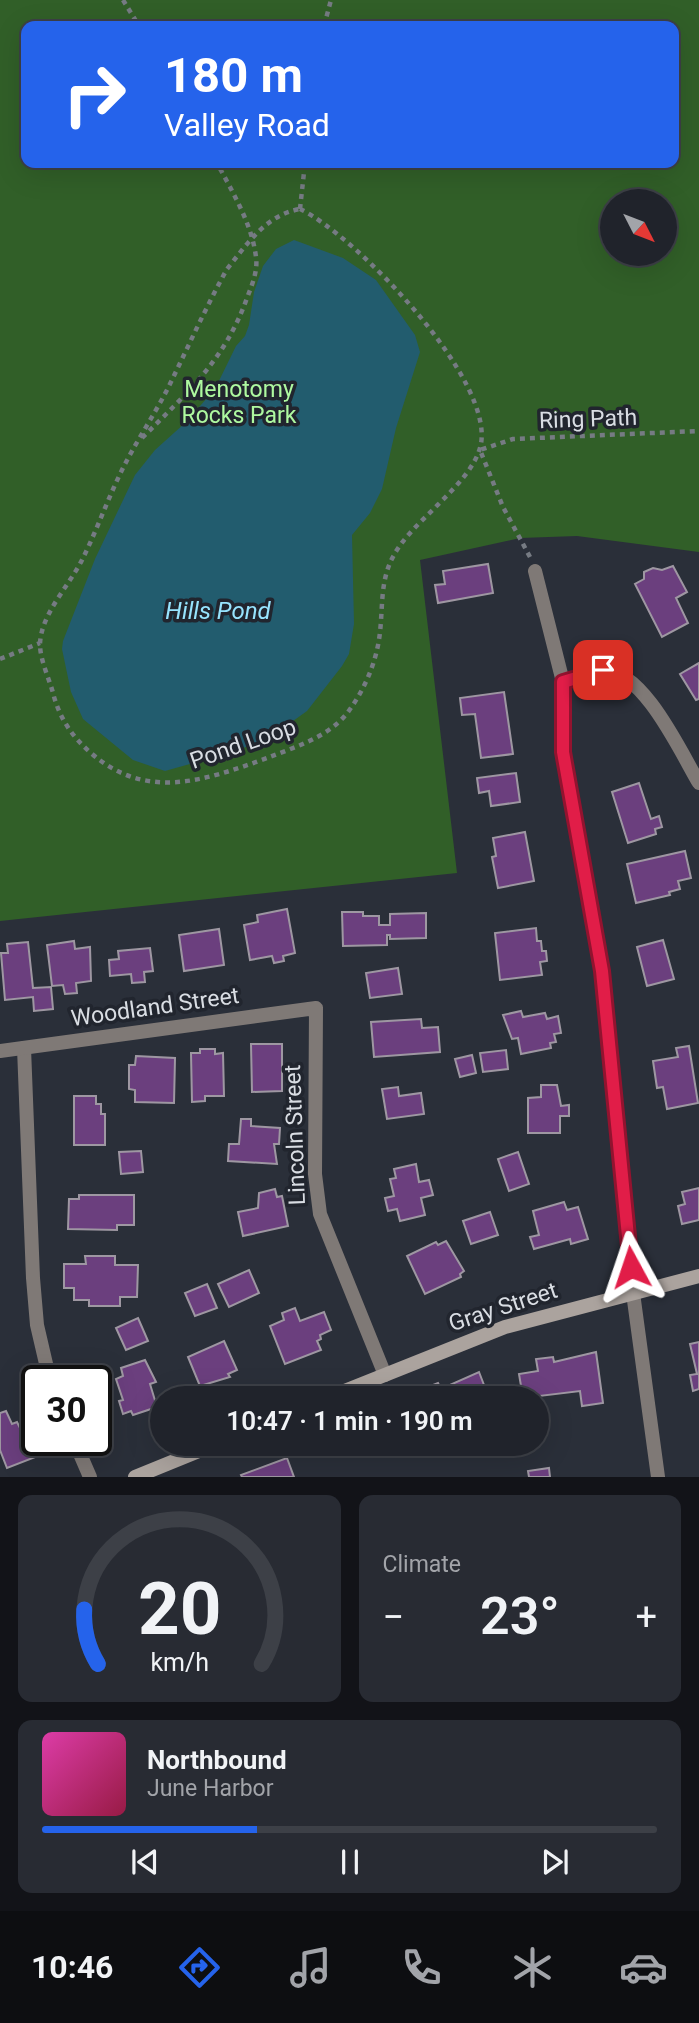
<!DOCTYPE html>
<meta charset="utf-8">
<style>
:root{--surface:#20232b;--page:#282b33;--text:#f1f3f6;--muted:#a2a4a9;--line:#3d4047;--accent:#2563eb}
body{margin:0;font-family:Roboto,sans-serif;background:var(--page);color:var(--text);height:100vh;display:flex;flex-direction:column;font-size:26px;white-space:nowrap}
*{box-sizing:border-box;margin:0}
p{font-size:23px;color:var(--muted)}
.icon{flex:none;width:38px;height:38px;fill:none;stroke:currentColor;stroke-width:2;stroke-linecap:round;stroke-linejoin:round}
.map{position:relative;height:1477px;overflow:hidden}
.sheet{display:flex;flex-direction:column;gap:18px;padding:18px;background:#121318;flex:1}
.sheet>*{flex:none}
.banner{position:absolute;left:21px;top:21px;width:658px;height:147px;border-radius:14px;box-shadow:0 7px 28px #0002,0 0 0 2px var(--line);background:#2563eb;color:#fff;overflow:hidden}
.needle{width:46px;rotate:132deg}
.controls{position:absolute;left:600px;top:189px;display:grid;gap:14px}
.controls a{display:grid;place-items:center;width:77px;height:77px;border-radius:50%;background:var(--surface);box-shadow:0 7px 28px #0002,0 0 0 2px var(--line);font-size:35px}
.speed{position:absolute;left:21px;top:1365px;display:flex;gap:14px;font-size:35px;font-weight:700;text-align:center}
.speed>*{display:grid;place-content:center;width:91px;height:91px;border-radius:50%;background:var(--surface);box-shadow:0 7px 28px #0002,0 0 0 2px var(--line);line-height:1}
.speed .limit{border:4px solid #111;border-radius:10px;background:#fff;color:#111}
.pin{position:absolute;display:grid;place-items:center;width:60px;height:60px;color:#fff;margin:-30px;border-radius:14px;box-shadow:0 4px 10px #0006}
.me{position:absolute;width:77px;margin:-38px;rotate:355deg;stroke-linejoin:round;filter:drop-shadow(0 0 5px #0008)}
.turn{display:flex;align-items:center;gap:24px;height:147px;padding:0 28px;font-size:32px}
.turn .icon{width:91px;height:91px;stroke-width:2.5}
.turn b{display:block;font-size:49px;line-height:60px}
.big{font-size:52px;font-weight:600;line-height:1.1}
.sheet .widget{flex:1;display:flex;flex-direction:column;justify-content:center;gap:10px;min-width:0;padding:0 24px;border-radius:14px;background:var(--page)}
.sheet .dial{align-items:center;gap:0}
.dial svg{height:182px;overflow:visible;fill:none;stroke:var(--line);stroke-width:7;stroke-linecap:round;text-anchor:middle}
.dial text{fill:var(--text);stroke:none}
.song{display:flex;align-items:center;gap:21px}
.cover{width:84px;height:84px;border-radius:10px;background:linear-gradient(135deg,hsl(320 70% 55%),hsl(340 70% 35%))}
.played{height:7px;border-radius:4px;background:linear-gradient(90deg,var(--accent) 35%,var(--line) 35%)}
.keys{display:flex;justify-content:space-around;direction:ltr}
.heat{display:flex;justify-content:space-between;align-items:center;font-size:38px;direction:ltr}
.sheet .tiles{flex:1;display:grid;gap:18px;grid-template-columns:1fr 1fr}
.widget:last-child{grid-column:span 2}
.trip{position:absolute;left:150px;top:1386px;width:399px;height:70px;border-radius:35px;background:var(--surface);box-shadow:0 7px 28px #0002,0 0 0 2px var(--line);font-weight:600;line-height:70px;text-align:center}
.dock{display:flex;height:112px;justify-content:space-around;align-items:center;background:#0d0e11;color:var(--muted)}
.dock .icon{width:49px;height:49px}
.dock .selected{color:var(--accent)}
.dock b{font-size:32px;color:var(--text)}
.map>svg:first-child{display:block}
.green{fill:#315f28;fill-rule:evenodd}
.water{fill:#225c6e}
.building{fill:#6b3f7e;stroke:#9e97a2;stroke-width:2}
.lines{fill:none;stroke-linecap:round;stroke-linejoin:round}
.path{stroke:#767b83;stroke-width:4.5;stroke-dasharray:5 5;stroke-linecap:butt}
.street{stroke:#7f7976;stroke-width:14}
.secondary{stroke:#aba39e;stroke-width:14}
.route-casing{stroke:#92132f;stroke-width:18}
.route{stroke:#e11d48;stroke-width:12}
.labels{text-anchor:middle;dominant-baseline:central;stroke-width:7;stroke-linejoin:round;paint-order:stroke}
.park-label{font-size:23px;fill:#aef9a0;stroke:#21252e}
.street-label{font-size:23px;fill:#d9dde3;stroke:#21252e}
.water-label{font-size:24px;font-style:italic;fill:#97e4fe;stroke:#21252e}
</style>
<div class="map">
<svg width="699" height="1477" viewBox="0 0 699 1477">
<rect width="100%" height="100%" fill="#2a2f39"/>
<path class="green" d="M0,0H699V552L577,536L520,538L420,560L457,873L0,921ZM26,26H674V163H26ZM612,201H665V254H612Z"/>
<path class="water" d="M294,240L343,258L376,280L415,335L420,352L396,428L382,489L370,513L352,535L354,624L349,654L342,666L307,711L272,736L236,751L165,771L133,760L83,719L71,692L62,649L63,641L95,559L135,475L155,450L185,423L215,389L236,346L245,336L249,325L254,292L263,266L276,249Z"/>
<g class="building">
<path d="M488,564L493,593L438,603L435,585L445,584L443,571Z"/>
<path d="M673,566L687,592L676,598L688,623L662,637L635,584L644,579V572L653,568L662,570Z"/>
<path d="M699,663V699L696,700L680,674Z"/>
<path d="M504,692L513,754L481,758L475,714L462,715L460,698Z"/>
<path d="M516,773L520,802L491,806L489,791L479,793L477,778Z"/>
<path d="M639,783L651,819L659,816L662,827L655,829L656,834L628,843L612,792Z"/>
<path d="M525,832L534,881L498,888L492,857L496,856L493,838Z"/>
<path d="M685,851L691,878L678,881L680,889L669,892L670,895L636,903L627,864Z"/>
<path d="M287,909L295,953L283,956L284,961L274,963L272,956L250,960L244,925L258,922L257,915Z"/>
<path d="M342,912H363V916H379V925H390V914L426,913V938L390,939V935H387V945L343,946Z"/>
<path d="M536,928L537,941H541L542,951H546L547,961L540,962L542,975L500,980L495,933Z"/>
<path d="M219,929L224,965L184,971L179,935Z"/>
<path d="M663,940L674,979L647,986L637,947Z"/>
<path d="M74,941L75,949L90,947L91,981L76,983L77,993L65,994L63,985L52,986L47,945Z"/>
<path d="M28,942L33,988L51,987L53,1009L34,1011L33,997L5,1000L1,953H8L7,944Z"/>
<path d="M150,948L153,971L144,972L145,982L132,983L131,974L110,976L109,960L119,959L118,951Z"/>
<path d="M398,968L402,994L370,998L366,973Z"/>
<path d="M521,1011L523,1017L545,1013L547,1019L558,1016L561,1033L554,1034L556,1042L550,1043L551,1048L521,1054L518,1038L512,1039L503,1015Z"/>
<path d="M421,1019L422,1028L438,1027L440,1052L374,1057L371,1022Z"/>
<path d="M251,1044H282V1091L252,1092Z"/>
<path d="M689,1046L698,1103L667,1109L663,1087L657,1088L653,1061L678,1057L676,1048Z"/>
<path d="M200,1049H215V1054L223,1053L224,1096H205V1101L192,1102L191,1053H200Z"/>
<path d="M506,1050L508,1069L483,1072L480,1053Z"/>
<path d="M472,1055L476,1073L460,1077L455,1059Z"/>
<path d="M136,1056L175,1058L174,1103L135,1102V1090L129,1089V1065H135Z"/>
<path d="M541,1085H557L561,1106L569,1105V1116H560V1133H528V1098L541,1097Z"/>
<path d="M398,1087L399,1096L421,1093L424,1114L387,1119L382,1089Z"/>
<path d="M74,1096H96V1104H101V1114H105V1145H74Z"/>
<path d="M241,1119H251V1126L280,1128L279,1144H274L277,1164L228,1161L229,1144H239Z"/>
<path d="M141,1151L143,1172L121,1174L119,1152Z"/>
<path d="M518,1152L529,1184L509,1191L498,1159Z"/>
<path d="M416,1164L419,1182L429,1180L433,1195L421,1198L425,1215L400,1221L397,1209L388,1211L385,1198L394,1196L390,1179L396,1178L394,1169Z"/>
<path d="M699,1188V1220L682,1224L678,1206L685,1204L682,1192Z"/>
<path d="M275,1189L277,1197L282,1196L288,1226L243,1236L238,1212L258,1208L259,1193Z"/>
<path d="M79,1195H134V1225H117V1230L68,1229L69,1199H79Z"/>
<path d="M564,1202L567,1210L578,1207L588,1239L571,1244L570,1239L534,1249L530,1237L539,1235L533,1211Z"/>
<path d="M490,1212L498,1235L471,1244L463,1221Z"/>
<path d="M446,1241L464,1271L460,1274L461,1277L425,1294L407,1256L436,1242L438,1245Z"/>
<path d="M85,1256H115V1265H138L137,1297H120V1306H89V1300H74V1288H64V1264H86Z"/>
<path d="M249,1270L259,1293L229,1307L218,1284Z"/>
<path d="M207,1284L217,1308L195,1316L185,1293Z"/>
<path d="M295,1308L300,1321L324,1312L331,1330L320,1335L321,1339L317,1341L321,1350L285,1364L270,1326L284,1320L282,1313Z"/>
<path d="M138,1318L148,1341L126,1350L116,1328Z"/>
<path d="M224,1341L237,1370L228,1374L230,1377L200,1386L188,1357Z"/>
<path d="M699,1342V1389L693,1391L690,1375L697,1374L690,1344Z"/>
<path d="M596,1352L603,1403L582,1406L580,1391L523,1398L519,1374L538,1371L536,1359L553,1357L554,1362Z"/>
<path d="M145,1360L156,1382L150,1384L157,1407L133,1415L131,1411L123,1414L119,1401L123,1400L116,1379L123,1376L121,1368Z"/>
<path d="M479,1372L489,1398H423L420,1390L438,1383L441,1389Z"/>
<path d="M6,1411L12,1424L17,1422L20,1428L26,1426L38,1456L7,1468L0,1450V1413Z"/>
<path d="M471,1444H519L499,1452L496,1444L475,1452Z"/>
<path d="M287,1458L294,1477H242L241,1475Z"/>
<path d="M549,1468L550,1477H529L528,1471Z"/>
</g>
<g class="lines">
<g class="path">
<path d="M123,0L139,26"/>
<path d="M324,26L331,0"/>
<path d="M300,209C355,235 499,383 480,448C469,486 412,521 394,555C380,579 383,606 380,632C377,661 365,689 348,712C329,737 295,747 267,758C204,781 146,801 91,753C72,737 59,717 53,693C49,678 40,660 40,644C41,614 69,586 82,560C97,530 108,498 123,468C137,440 155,414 169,386C188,347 206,307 227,269C248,243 266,215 300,209Z"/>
<path d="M300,209L305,163"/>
<path d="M142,438C187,393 225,360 247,298C252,285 258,271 256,257C252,224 232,191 217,163"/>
<path d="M530,557L503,507L480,450L513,439L699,431"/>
<path d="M0,659L40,643"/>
</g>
<g class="street">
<path d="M535,571L563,682V752L602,971L633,1293L658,1477"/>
<path d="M563,682C576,677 590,670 604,670C644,671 681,753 699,783"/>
<path d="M24,1048L33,1278L37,1325L50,1381"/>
<path d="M0,1051L316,1008L315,1174L320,1214L385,1375"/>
<path d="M74,1440L90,1477"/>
</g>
<g class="secondary">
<path d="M327,1398L505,1327L699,1276"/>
<path d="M135,1477L216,1444"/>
</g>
</g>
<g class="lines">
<defs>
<path id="route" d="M603,670L563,682V752L602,971L631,1267"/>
</defs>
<use href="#route" class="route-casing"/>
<use href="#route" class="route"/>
</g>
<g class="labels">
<g class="park-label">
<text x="239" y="389">Menotomy<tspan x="239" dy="26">Rocks Park</tspan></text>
</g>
<g class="street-label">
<text transform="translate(588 419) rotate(-2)">Ring Path</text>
<text transform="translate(243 744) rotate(-19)">Pond Loop</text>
<text transform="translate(155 1007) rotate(-8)">Woodland Street</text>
<text transform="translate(295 1135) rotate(-92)">Lincoln Street</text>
<text transform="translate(503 1307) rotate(-18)">Gray Street</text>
</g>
<g class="water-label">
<text x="218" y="611">Hills Pond</text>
</g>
</g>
</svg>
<div class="controls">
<a><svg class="needle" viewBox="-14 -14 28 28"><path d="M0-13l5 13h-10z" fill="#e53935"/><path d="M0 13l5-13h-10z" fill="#a2a4a9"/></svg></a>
</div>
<div class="speed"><div class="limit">30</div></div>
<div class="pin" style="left:603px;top:670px;background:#d93025"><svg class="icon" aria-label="arrive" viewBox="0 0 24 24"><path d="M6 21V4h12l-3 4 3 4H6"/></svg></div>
<svg class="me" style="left:631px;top:1267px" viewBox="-20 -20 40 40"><path d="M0-17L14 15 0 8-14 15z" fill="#e11d48" stroke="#fff" stroke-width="4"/></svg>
<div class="trip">10:47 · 1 min · 190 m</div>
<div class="banner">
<div class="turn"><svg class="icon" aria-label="right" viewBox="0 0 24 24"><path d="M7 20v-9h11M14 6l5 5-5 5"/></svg><div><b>180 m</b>Valley Road</div></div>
</div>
</div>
<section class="sheet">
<div class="tiles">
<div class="widget dial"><svg viewBox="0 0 100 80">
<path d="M14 69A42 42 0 1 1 86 69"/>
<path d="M14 69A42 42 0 0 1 8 45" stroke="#2563eb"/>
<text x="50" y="56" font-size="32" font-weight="700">20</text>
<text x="50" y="72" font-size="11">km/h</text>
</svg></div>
<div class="widget"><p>Climate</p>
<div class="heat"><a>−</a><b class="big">23°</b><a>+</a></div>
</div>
<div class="widget">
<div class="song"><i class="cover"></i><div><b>Northbound</b><p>June Harbor</p></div></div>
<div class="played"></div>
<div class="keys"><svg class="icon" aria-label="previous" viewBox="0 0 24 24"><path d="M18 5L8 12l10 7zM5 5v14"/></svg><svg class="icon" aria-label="pause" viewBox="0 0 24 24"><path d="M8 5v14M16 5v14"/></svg><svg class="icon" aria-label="next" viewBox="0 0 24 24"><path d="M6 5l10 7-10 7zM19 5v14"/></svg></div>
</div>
</div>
</section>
<nav class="dock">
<b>10:46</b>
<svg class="icon selected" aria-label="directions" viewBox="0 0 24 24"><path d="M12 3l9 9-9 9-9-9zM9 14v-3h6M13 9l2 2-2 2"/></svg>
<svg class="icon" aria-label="music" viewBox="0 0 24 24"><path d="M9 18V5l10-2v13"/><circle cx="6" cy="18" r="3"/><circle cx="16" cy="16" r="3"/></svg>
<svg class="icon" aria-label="phone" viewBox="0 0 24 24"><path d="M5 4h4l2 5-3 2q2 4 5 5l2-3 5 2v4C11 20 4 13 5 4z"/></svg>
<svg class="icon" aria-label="climate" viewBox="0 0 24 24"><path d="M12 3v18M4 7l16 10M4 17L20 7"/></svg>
<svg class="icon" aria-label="car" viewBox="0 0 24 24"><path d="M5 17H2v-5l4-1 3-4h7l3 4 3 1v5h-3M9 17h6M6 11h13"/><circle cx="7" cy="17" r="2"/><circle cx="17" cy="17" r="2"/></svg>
</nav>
